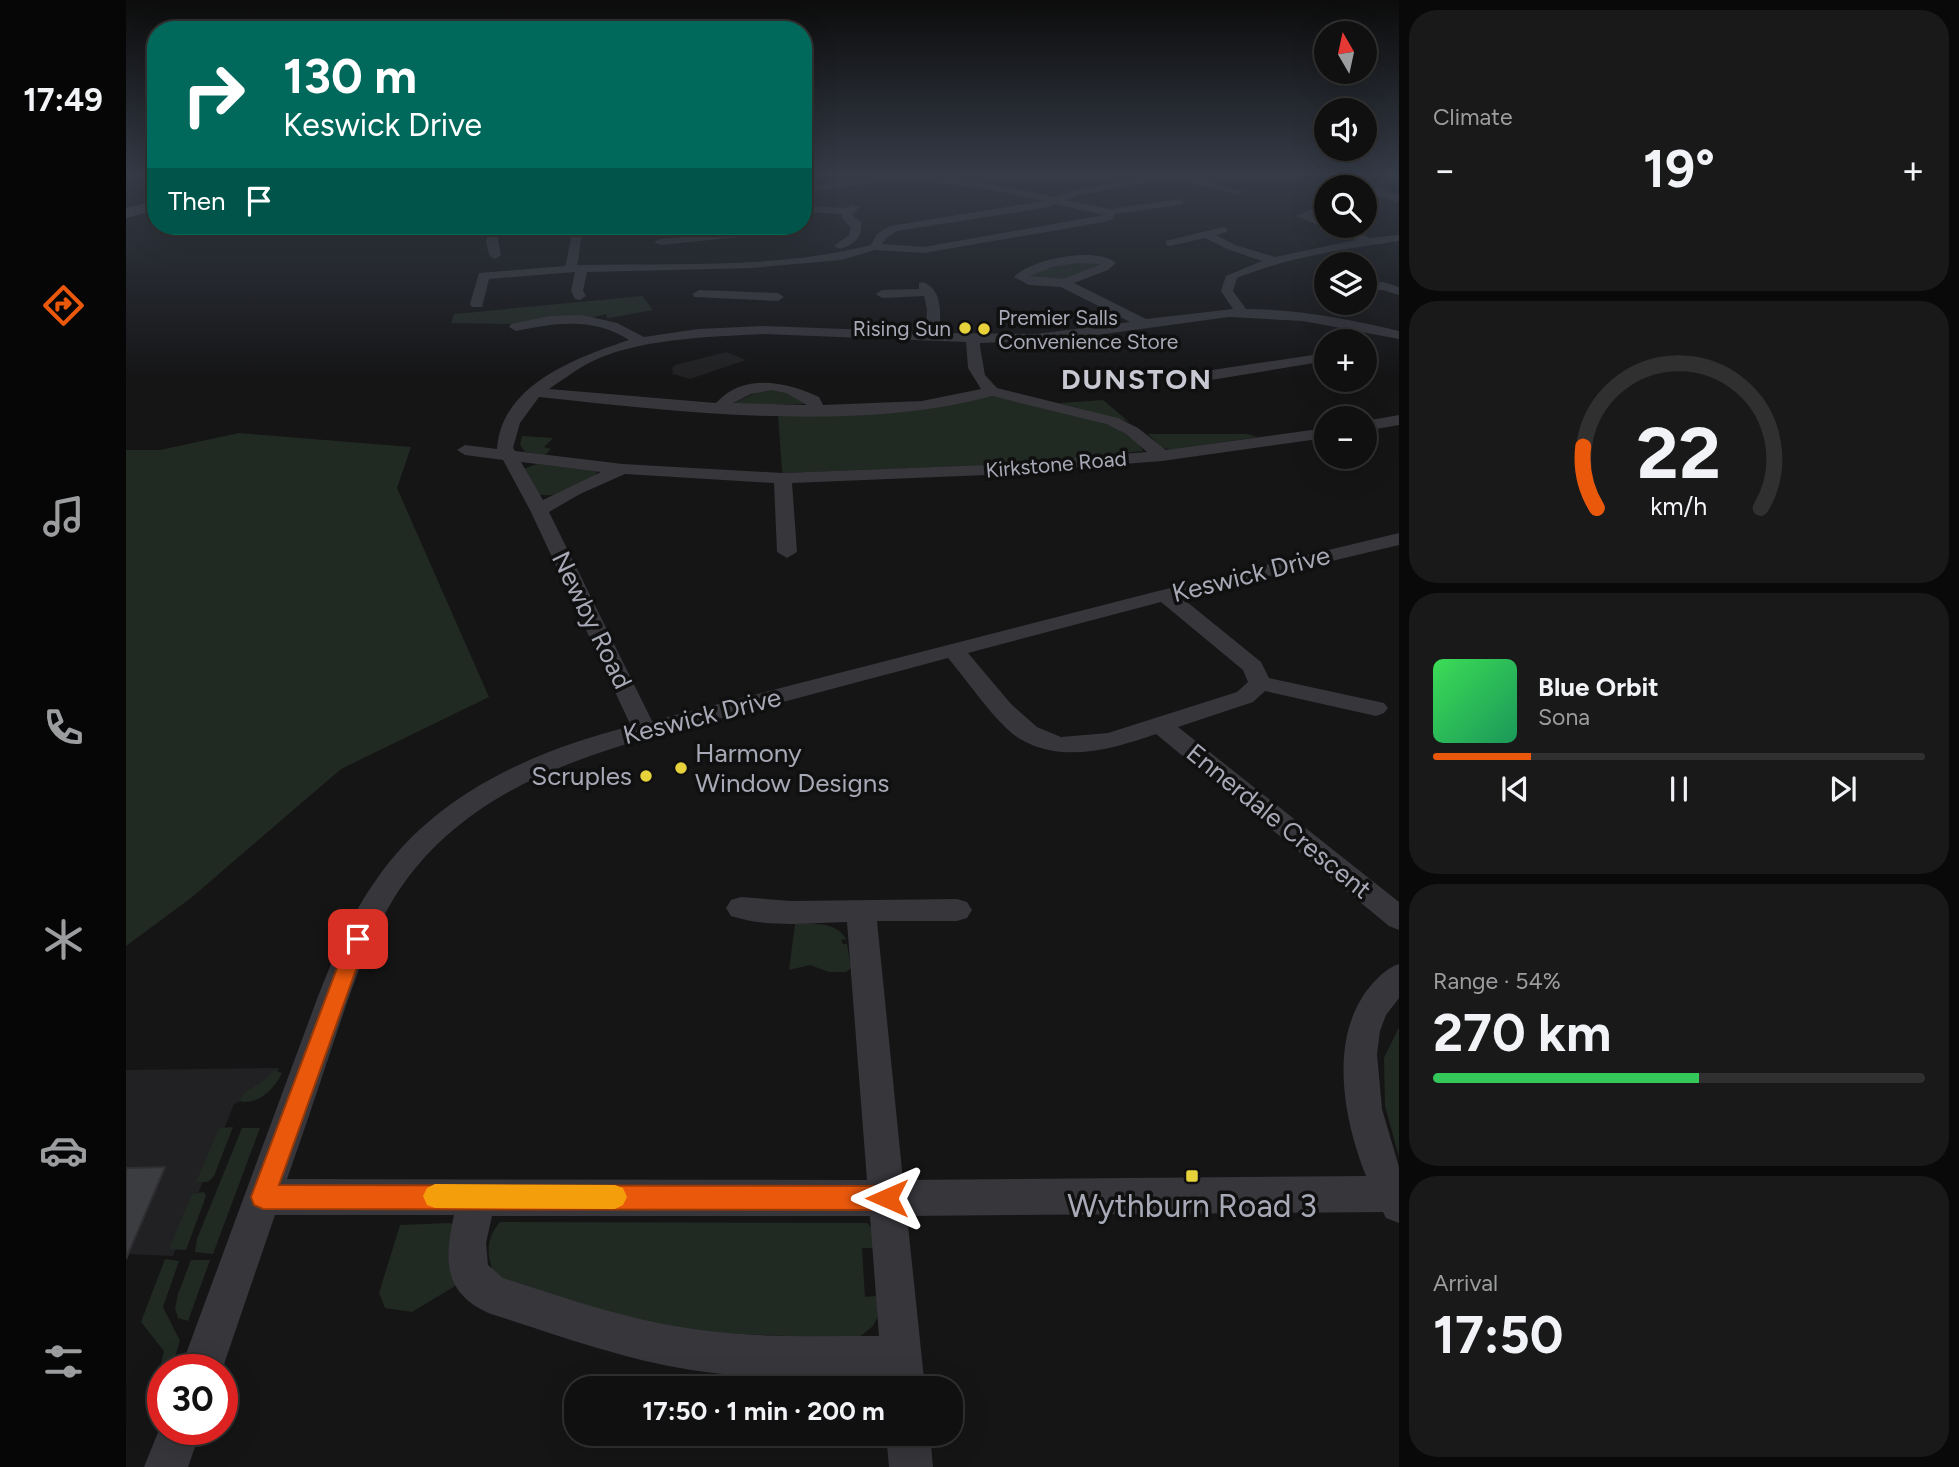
<!DOCTYPE html>
<meta charset="utf-8">
<style>
:root{--surface:#101010;--page:#191919;--text:#f1f3f6;--muted:#9c9d9f;--line:#303030;--accent:#ea580c}
body{margin:0;font-family:Figtree,sans-serif;background:var(--page);color:var(--text);height:100vh;display:flex;flex-direction:column;font-size:26px;white-space:nowrap}
*{box-sizing:border-box;margin:0}
p{font-size:23px;color:var(--muted)}
.icon{flex:none;width:38px;height:38px;fill:none;stroke:currentColor;stroke-width:2;stroke-linecap:round;stroke-linejoin:round}
.map{position:relative;flex:1;overflow:hidden}
.side{display:flex;flex-direction:column;gap:10px;padding:10px;background:#090909;width:560px}
.side>*{flex:none}
.top-card{position:absolute;left:21px;top:21px;width:665px;height:214px;border-radius:28px;box-shadow:0 7px 28px #0002,0 0 0 2px var(--line);background:#00695c;color:#fff;overflow:hidden}
.needle{width:46px;rotate:351deg}
.controls{position:absolute;left:1188px;top:21px;display:grid;gap:14px}
.controls a{display:grid;place-items:center;width:63px;height:63px;border-radius:50%;background:var(--surface);box-shadow:0 7px 28px #0002,0 0 0 2px var(--line);font-size:35px}
.speed{position:absolute;left:21px;top:1354px;display:flex;gap:14px;font-size:35px;font-weight:700;text-align:center}
.speed>*{display:grid;place-content:center;width:91px;height:91px;border-radius:50%;background:var(--surface);box-shadow:0 7px 28px #0002,0 0 0 2px var(--line);line-height:1}
.speed .limit{border:10px solid #d22;background:#fff;color:#111}
.pin{position:absolute;display:grid;place-items:center;width:60px;height:60px;color:#fff;margin:-30px;border-radius:14px;box-shadow:0 4px 10px #0006}
.me{position:absolute;width:77px;margin:-38px;rotate:270deg;stroke-linejoin:round;filter:drop-shadow(0 0 5px #0008)}
.turn{display:flex;align-items:center;gap:24px;height:147px;padding:0 21px;font-size:32px}
.turn .icon{width:91px;height:91px;stroke-width:2.5}
.turn b{display:block;font-size:49px;line-height:60px}
.then{display:flex;align-items:center;height:66px;padding:0 21px;background:#0003;gap:14px;font-size:26px}
.big{font-size:52px;font-weight:700;line-height:1.1}
.side .widget{flex:1;display:flex;flex-direction:column;justify-content:center;gap:10px;min-width:0;padding:0 24px;border-radius:28px;background:var(--page)}
.side .dial{align-items:center;gap:0}
.dial svg{height:182px;overflow:visible;fill:none;stroke:var(--line);stroke-width:7;stroke-linecap:round;text-anchor:middle}
.dial text{fill:var(--text);stroke:none}
.song{display:flex;align-items:center;gap:21px}
.cover{width:84px;height:84px;border-radius:10px;background:linear-gradient(135deg,hsl(130 70% 55%),hsl(150 70% 35%))}
.played{height:7px;border-radius:4px;background:linear-gradient(90deg,var(--accent) 20%,var(--line) 20%)}
.keys{display:flex;justify-content:space-around;direction:ltr}
.heat{display:flex;justify-content:space-between;align-items:center;font-size:38px;direction:ltr}
.charge{height:10px;border-radius:5px;background:linear-gradient(90deg,#34c759 54%,var(--line) 0)}
.trip{position:absolute;left:438px;top:1376px;width:399px;height:70px;border-radius:28px;background:var(--surface);box-shadow:0 7px 28px #0002,0 0 0 2px var(--line);font-weight:700;line-height:70px;text-align:center}
main{display:flex;flex:1;min-height:0}
.tab-bar{display:flex;flex-direction:column;width:126px;justify-content:space-around;align-items:center;background:#060606;color:var(--muted)}
.tab-bar .icon{width:49px;height:49px}
.tab-bar .current{color:var(--accent)}
.tab-bar b{font-size:32px;color:var(--text)}
.map>svg:first-child{display:block}
.built{fill:#212123}
.green{fill:#212923}
.building{fill:#3c3d40;stroke:#2f2f32;stroke-width:2}
.lines{fill:none;stroke-linecap:round;stroke-linejoin:round}
.minor{fill:#36363b;fill-rule:evenodd}
.tertiary{fill:#36363b;fill-rule:evenodd}
.secondary{fill:#44444b;fill-rule:evenodd}
.route{fill:#ea580c;stroke:#983908;stroke-width:2}
.slow{fill:#f59e0b}
.poi-dot{fill:#e8d23b;stroke:#101011;stroke-width:2.5}
.labels{text-anchor:middle;dominant-baseline:central;stroke-width:7;stroke-linejoin:round;paint-order:stroke}
.far-poi-label{font-size:21px;fill:#a7a9b6;stroke:#101011;text-anchor:start}
.far-street-label{font-size:21px;fill:#a7a9b6;stroke:#101011}
.street-label{font-size:26px;fill:#a7a9b6;stroke:#101011}
.poi-label{font-size:26px;fill:#a7a9b6;stroke:#101011;text-anchor:start}
.far-district-label{font-size:28px;font-weight:bold;letter-spacing:2px;fill:#c8c8d2;stroke:#101011}
.near-poi-label{font-size:32px;fill:#a7a9b6;stroke:#101011}
</style>
<main>
<nav class="tab-bar">
<b>17:49</b>
<svg class="icon current" aria-label="directions" viewBox="0 0 24 24"><path d="M12 3l9 9-9 9-9-9zM9 14v-3h6M13 9l2 2-2 2"/></svg>
<svg class="icon" aria-label="music" viewBox="0 0 24 24"><path d="M9 18V5l10-2v13"/><circle cx="6" cy="18" r="3"/><circle cx="16" cy="16" r="3"/></svg>
<svg class="icon" aria-label="phone" viewBox="0 0 24 24"><path d="M5 4h4l2 5-3 2q2 4 5 5l2-3 5 2v4C11 20 4 13 5 4z"/></svg>
<svg class="icon" aria-label="climate" viewBox="0 0 24 24"><path d="M12 3v18M4 7l16 10M4 17L20 7"/></svg>
<svg class="icon" aria-label="car" viewBox="0 0 24 24"><path d="M5 17H2v-5l4-1 3-4h7l3 4 3 1v5h-3M9 17h6M6 11h13"/><circle cx="7" cy="17" r="2"/><circle cx="17" cy="17" r="2"/></svg>
<svg class="icon" aria-label="filters" viewBox="0 0 24 24"><path d="M4 7h16M4 17h16"/><circle cx="9" cy="7" r="2"/><circle cx="15" cy="17" r="2"/></svg>
</nav>
<div class="map">
<svg width="1273" height="1467" viewBox="0 0 1273 1467">
<rect width="100%" height="100%" fill="#151516"/>
<g class="built">
<path d="M600,352L620,360L564,379L544,373L547,372L546,368L549,365Z"/>
<path d="M153,1068L146,1087L108,1104L47,1256L0,1254V1070Z"/>
</g>
<g class="green">
<path d="M970,259L975,264L935,280L902,278L904,273L909,271Z"/>
<path d="M516,296L527,310L484,318H481L480,314L468,317L382,324L325,323L328,314Z"/>
<path d="M636,390C651,389 670,393 681,404H605Z"/>
<path d="M865,396C897,403 1005,419 1017,451L893,464L657,473L656,471L652,414L707,412Z"/>
<path d="M977,400L1003,422L933,403H934Z"/>
<path d="M113,433L285,447L271,488L363,697L215,769L65,898L0,946V450H34Z"/>
<path d="M1022,434H1121L1132,437L1044,450L1035,447Z"/>
<path d="M396,436L427,438L418,447L425,449L419,455L399,452L394,445Z"/>
<path d="M411,464L470,471L471,473C456,484 430,500 411,494L397,469Z"/>
<path d="M669,924C687,924 710,921 720,939L715,940L717,944H721L725,968L720,972H703L684,965L663,970Z"/>
<path d="M1273,1027V1157L1259,1106L1258,1058Z"/>
<path d="M147,1070L156,1073C149,1088 132,1106 114,1101C117,1088 140,1084 147,1070Z"/>
<path d="M107,1127L88,1176L82,1182H70L93,1128Z"/>
<path d="M116,1128H134L87,1254L69,1252L71,1239Z"/>
<path d="M78,1192L80,1196L60,1250L43,1249L66,1194Z"/>
<path d="M374,1222L741,1223L751,1234V1248H736L739,1297L750,1296L756,1309L747,1326L731,1339L571,1332L506,1321L370,1277C360,1258 359,1239 374,1222Z"/>
<path d="M323,1223L330,1225L339,1280L286,1312L259,1308L253,1293L274,1225Z"/>
<path d="M39,1259L53,1261L37,1307L54,1341L48,1360L35,1363L38,1351L15,1322Z"/>
<path d="M65,1260H84L62,1321L52,1318L49,1308L52,1294Z"/>
</g>
<path class="building" d="M39,1167L34,1179L0,1259V1168Z"/>
<g class="lines">
<g class="minor">
<path d="M1038,173L1077,178L1118,192L1113,195L1044,178L954,195L940,200L984,209L1054,199L1059,202L1054,205L989,214L987,219L978,222L798,253L749,250L715,260L626,268L461,272L457,291L460,296L454,300L449,299L445,291L449,272L363,279L356,307H346L344,304L353,273L439,266C444,252 442,239 450,228L477,226L458,232C453,241 454,255 451,265C547,263 651,269 745,245L751,234L764,226L918,201C865,190 812,178 758,182C731,184 704,189 677,192V186L759,176L812,177L850,181L928,197L952,189ZM930,204L978,215L798,247L756,244L760,238L771,231L917,208Z"/>
<path d="M724,205L733,207L726,215L735,222C737,237 728,245 714,249L708,246L723,235L725,227L716,218V214L677,212V206L722,208Z"/>
<path d="M1196,205L1200,207V210L1185,216L1200,222V226H1211L1244,238L1273,235V241C1217,249 1163,257 1111,278L1107,291L1120,309C1172,309 1223,319 1273,331V339L1177,321L1103,317L934,340L854,343V347L859,375L871,388L992,418L1012,428L1040,450L1200,428V438L1036,461L860,475L666,483L671,552L661,558L651,552L648,483L499,474L454,494L423,512L526,721L1032,591L1273,533V545L1055,597L1135,662L1143,678L1258,703L1262,708L1258,713L1250,716L1139,691L1127,702L1052,727L1273,902V930L1263,926L1030,734C987,749 937,764 894,739C871,725 841,680 822,658C751,677 679,696 608,715C482,748 343,778 268,898C240,943 224,994 207,1044C192,1089 177,1134 161,1179L741,1180L721,922C684,923 641,928 605,916L600,908L605,900L615,897L665,901L831,899L841,902L846,910L841,918L831,921H751L777,1180L1240,1176C1217,1118 1201,1034 1247,983C1256,974 1261,968 1273,964V998L1260,1015L1254,1031L1251,1054L1256,1109L1273,1167V1223L1260,1218L1257,1212L781,1216L799,1388H757L756,1377C693,1377 627,1380 565,1370C496,1359 431,1335 365,1314C317,1294 318,1260 328,1215H149L96,1370H54L191,999C207,958 224,916 250,880C309,794 407,751 505,726L404,510L377,460L339,455L331,450L339,445L371,449C375,384 452,357 503,340C467,317 430,323 390,331L383,327L385,324L424,316L456,315L491,323L518,337L572,329L638,326L800,332L801,309L798,296L756,298L750,294L756,290L793,289V283L797,282C817,290 815,314 813,333L910,334L1004,322L935,287L903,285L888,277C905,259 970,246 990,263L982,270L948,283L1020,319L1107,309L1095,291L1100,276L1136,261L1101,249L1079,238L1044,246L1040,245V241L1097,227L1101,228V232L1090,235L1109,245L1149,257L1230,240L1170,216ZM952,263L975,264L937,279L903,276L927,267ZM638,334L840,342L842,368L855,389L796,401L697,405L693,397C661,382 618,372 590,403L423,389C435,381 447,372 459,365C508,338 583,337 638,334ZM645,390L660,393L681,405L607,403L625,394ZM866,396L980,424L1000,434L1021,452L860,465L657,473L497,464L389,451L387,448L394,423L413,397C552,412 731,433 866,396ZM395,462L475,472L417,500ZM1035,602L1117,670L1122,682L1111,692L982,733L935,737L911,727L885,704L842,653ZM366,1216H744L753,1336C691,1336 628,1338 567,1329C501,1320 439,1298 377,1278L362,1265L360,1243Z"/>
<path d="M364,226H374L372,241L375,255L369,259L363,255L360,241Z"/>
<path d="M620,231L626,234L624,236L534,245L528,242L534,239Z"/>
<path d="M1257,282L1273,287V295L1256,290L1239,291V283Z"/>
<path d="M573,290L652,293L658,297L652,301L568,297L567,294Z"/>
<path d="M1200,353V361L1073,382L1065,377L1073,372Z"/>
<path d="M1273,415V425L1239,431V421Z"/>
<path d="M37,1420V1430H75L62,1467H18Z"/>
<path d="M760,1433H804L807,1467H763Z"/>
</g>
<path class="tertiary" d="M1187,173H1206L1273,195V203L1239,192V187H1224Z"/>
<path class="secondary" d="M30,201V210L0,218V208Z"/>
</g>
<linearGradient id="sky" x2="0" y2="1"><stop stop-color="#0c0c0c"/><stop offset="0.46" stop-color="#353b47"/><stop offset="1" stop-color="#353b47" stop-opacity="0"/></linearGradient>
<rect width="1273" height="378" fill="url(#sky)"/>
<path class="route" d="M232,931L239,934L241,939L153,1185L761,1186L769,1190L773,1198L769,1207L761,1210L137,1209L128,1205L125,1197L222,939L225,934Z"/>
<path class="slow" d="M309,1184L489,1185L497,1188L501,1197L497,1205L489,1209L309,1208L301,1205L297,1196L301,1188Z"/>
<g class="poi-dot">
<circle cx="839" cy="328" r="7"/>
<circle cx="858" cy="329" r="7"/>
<circle cx="555" cy="768" r="7"/>
<circle cx="520" cy="776" r="7"/>
<rect x="1059" y="1169" width="14" height="14" rx="3.5"/>
</g>
<g class="labels">
<g class="far-poi-label">
<text x="872" y="317">Premier Salls<tspan x="872" dy="24">Convenience Store</tspan></text>
<text x="825" y="328" text-anchor="end">Rising Sun</text>
</g>
<g class="far-street-label">
<text transform="translate(930 464) rotate(-5)">Kirkstone Road</text>
</g>
<g class="street-label">
<text transform="translate(1125 574) rotate(-14)">Keswick Drive</text>
<text transform="translate(466 620) rotate(64)">Newby Road</text>
<text transform="translate(576 716) rotate(-14)">Keswick Drive</text>
<text transform="translate(1153 821) rotate(39)">Ennerdale Crescent</text>
</g>
<g class="poi-label">
<text x="569" y="753">Harmony<tspan x="569" dy="30">Window Designs</tspan></text>
<text x="506" y="776" text-anchor="end">Scruples</text>
</g>
<g class="far-district-label">
<text x="1011" y="379">DUNSTON</text>
</g>
<g class="near-poi-label">
<text x="1066" y="1206">Wythburn Road 3</text>
</g>
</g>
</svg>
<div class="controls">
<a><svg class="needle" viewBox="-14 -14 28 28"><path d="M0-13l5 13h-10z" fill="#e53935"/><path d="M0 13l5-13h-10z" fill="#9c9d9f"/></svg></a>
<a><svg class="icon" aria-label="sound" viewBox="0 0 24 24"><path d="M4 9h4l5-4v14l-5-4H4zM17 9q2 3 0 6"/></svg></a>
<a><svg class="icon" aria-label="search" viewBox="0 0 24 24"><circle cx="10" cy="10" r="6"/><path d="M15 15l6 6"/></svg></a>
<a><svg class="icon" aria-label="layers" viewBox="0 0 24 24"><path d="M12 4l9 5-9 5-9-5zM3 14l9 5 9-5"/></svg></a>
<a>+</a>
<a>−</a>
</div>
<div class="speed"><div class="limit">30</div></div>
<div class="pin" style="left:232px;top:939px;background:#d93025"><svg class="icon" aria-label="arrive" viewBox="0 0 24 24"><path d="M6 21V4h12l-3 4 3 4H6"/></svg></div>
<svg class="me" style="left:761px;top:1198px" viewBox="-20 -20 40 40"><path d="M0-17L14 15 0 8-14 15z" fill="#ea580c" stroke="#fff" stroke-width="4"/></svg>
<div class="trip">17:50 · 1 min · 200 m</div>
<div class="top-card">
<div class="turn"><svg class="icon" aria-label="right" viewBox="0 0 24 24"><path d="M7 20v-9h11M14 6l5 5-5 5"/></svg><div><b>130 m</b>Keswick Drive</div></div>
<div class="then">Then<svg class="icon" aria-label="arrive" viewBox="0 0 24 24"><path d="M6 21V4h12l-3 4 3 4H6"/></svg></div>
</div>
</div>
<section class="side">
<div class="widget"><p>Climate</p>
<div class="heat"><a>−</a><b class="big">19°</b><a>+</a></div>
</div>
<div class="widget dial"><svg viewBox="0 0 100 80">
<path d="M14 69A42 42 0 1 1 86 69"/>
<path d="M14 69A42 42 0 0 1 8 42" stroke="#ea580c"/>
<text x="50" y="56" font-size="32" font-weight="700">22</text>
<text x="50" y="72" font-size="11">km/h</text>
</svg></div>
<div class="widget">
<div class="song"><i class="cover"></i><div><b>Blue Orbit</b><p>Sona</p></div></div>
<div class="played"></div>
<div class="keys"><svg class="icon" aria-label="previous" viewBox="0 0 24 24"><path d="M18 5L8 12l10 7zM5 5v14"/></svg><svg class="icon" aria-label="pause" viewBox="0 0 24 24"><path d="M8 5v14M16 5v14"/></svg><svg class="icon" aria-label="next" viewBox="0 0 24 24"><path d="M6 5l10 7-10 7zM19 5v14"/></svg></div>
</div>
<div class="widget"><p>Range · 54%</p><b class="big">270 km</b><div class="charge"></div></div>
<div class="widget"><p>Arrival</p><b class="big">17:50</b></div>
</section>
</main>
